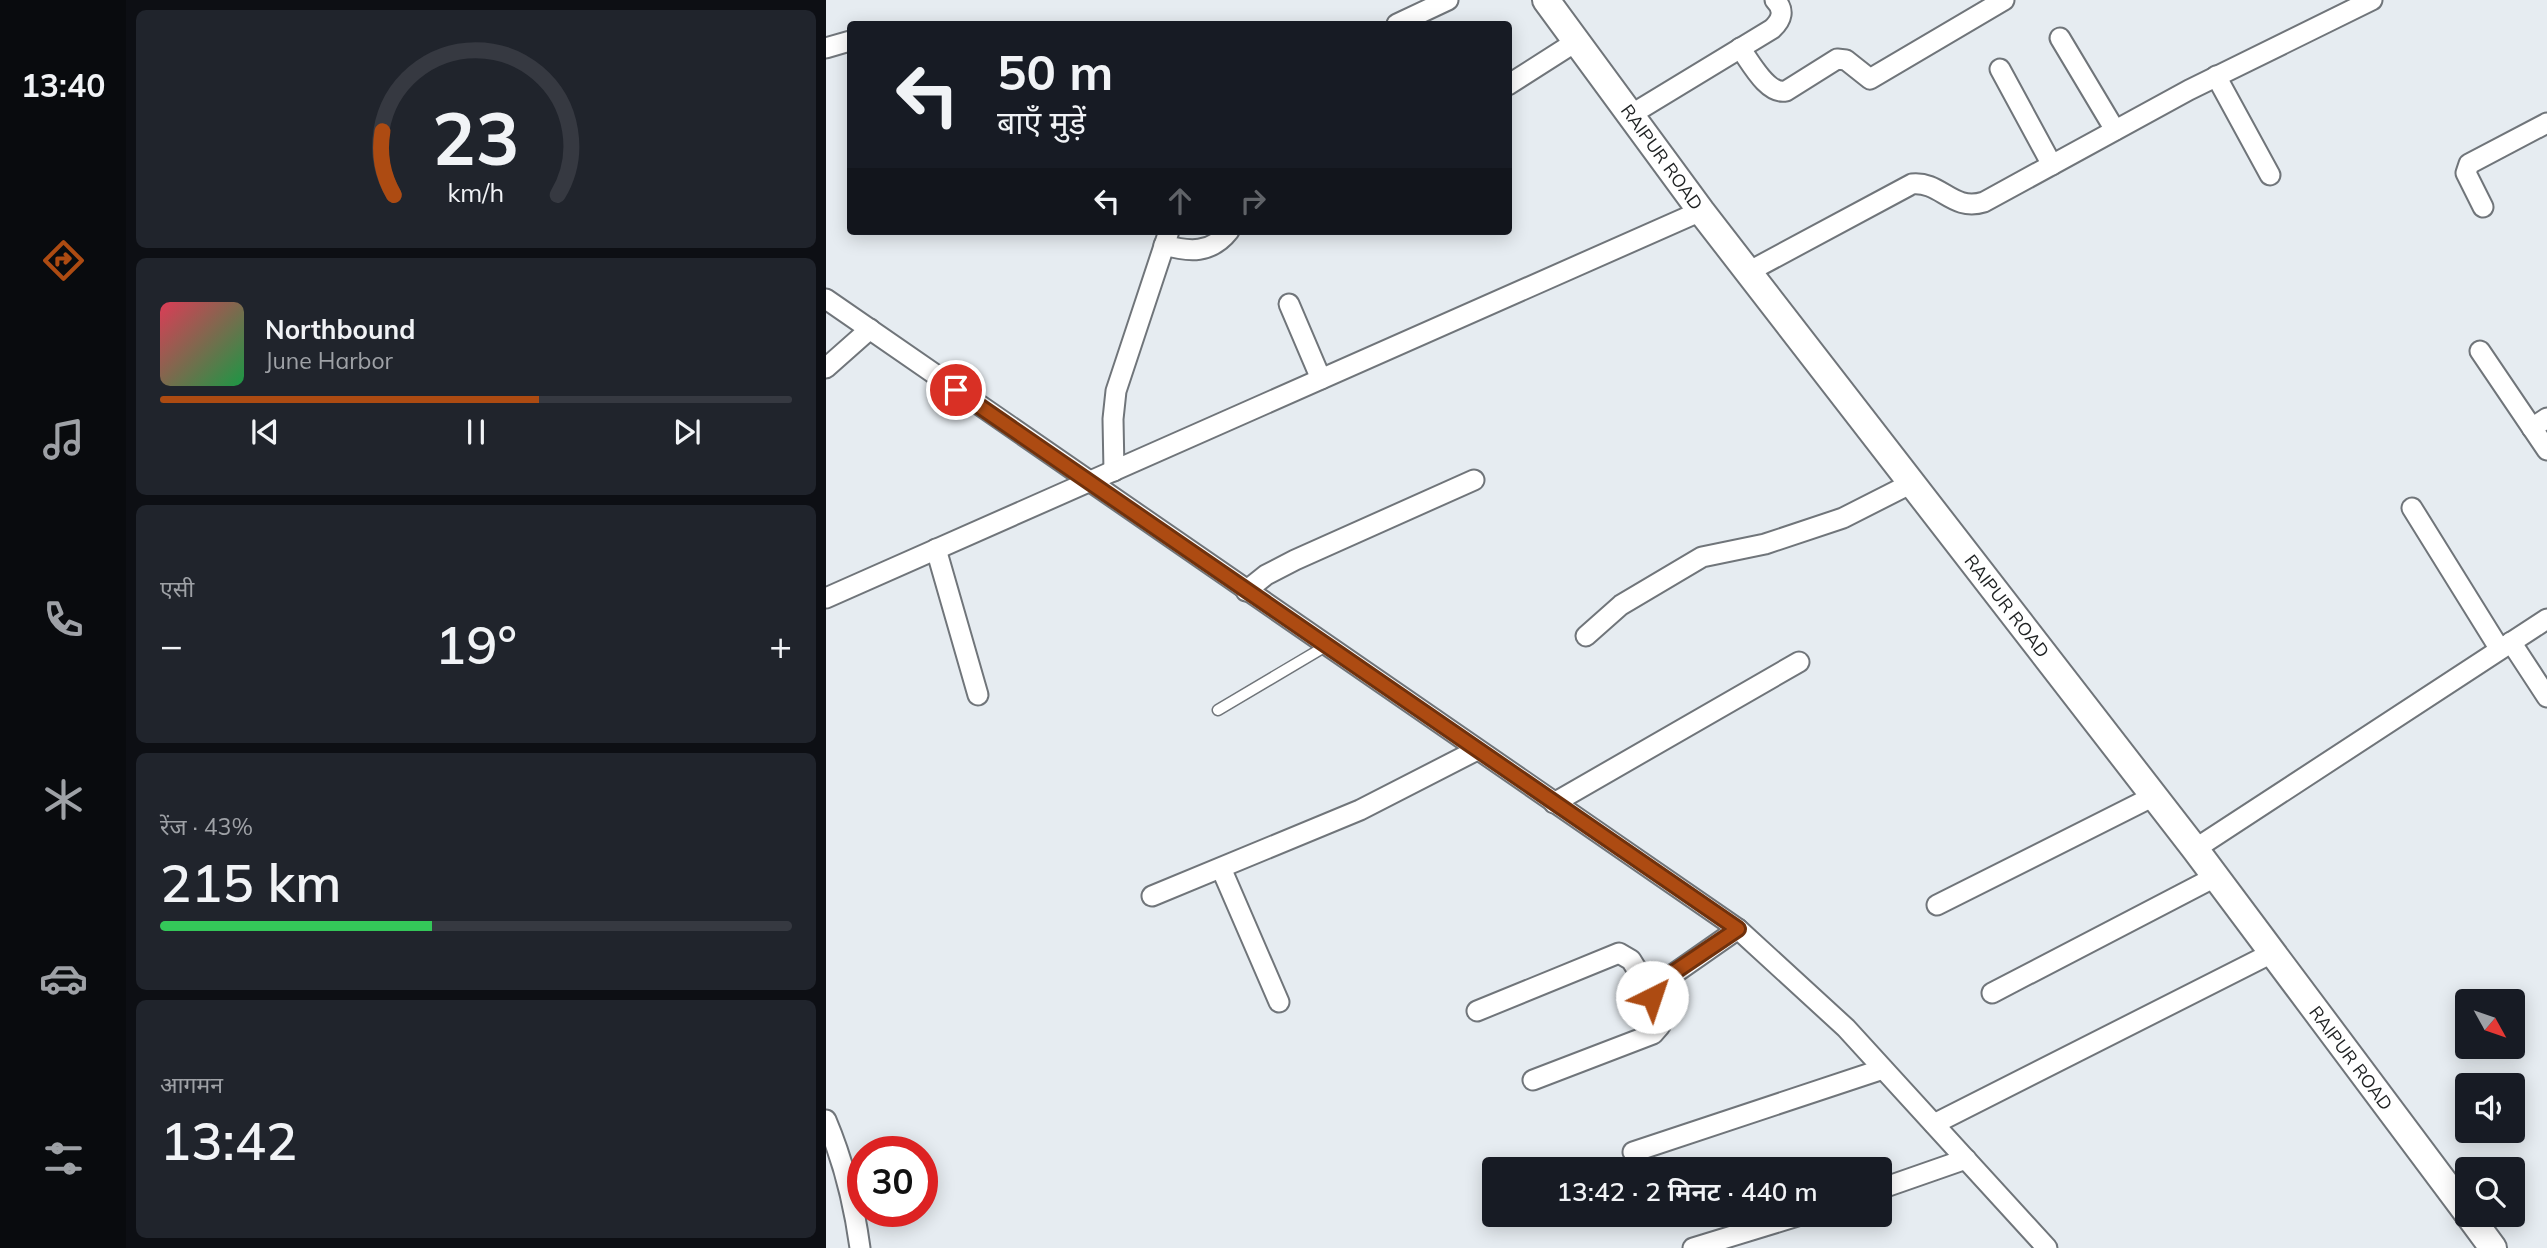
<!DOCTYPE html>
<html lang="hi">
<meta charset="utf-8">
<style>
:root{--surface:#171b24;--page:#20242c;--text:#f1f3f6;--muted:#9ea1a6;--line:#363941;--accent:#ad4b12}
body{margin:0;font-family:Mulish,"Noto Sans Devanagari",sans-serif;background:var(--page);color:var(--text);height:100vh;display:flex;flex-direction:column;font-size:26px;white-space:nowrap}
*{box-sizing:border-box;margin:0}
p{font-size:23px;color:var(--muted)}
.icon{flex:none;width:38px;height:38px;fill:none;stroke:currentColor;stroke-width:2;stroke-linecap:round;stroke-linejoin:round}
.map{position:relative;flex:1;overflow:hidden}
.side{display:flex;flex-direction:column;gap:10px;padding:10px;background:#0d0f14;width:700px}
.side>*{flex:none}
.banner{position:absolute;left:21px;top:21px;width:665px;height:214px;border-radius:7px;box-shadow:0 4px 18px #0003;background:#171b24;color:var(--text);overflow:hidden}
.needle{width:46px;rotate:130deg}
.controls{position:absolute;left:1629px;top:989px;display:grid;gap:14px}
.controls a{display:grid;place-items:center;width:70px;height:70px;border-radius:7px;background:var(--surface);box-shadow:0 4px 18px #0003;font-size:35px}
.speed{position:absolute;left:21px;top:1136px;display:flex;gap:14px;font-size:35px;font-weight:700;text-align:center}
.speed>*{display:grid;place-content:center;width:91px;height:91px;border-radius:50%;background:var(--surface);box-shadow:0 4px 18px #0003;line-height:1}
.speed .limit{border:10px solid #d22;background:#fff;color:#111}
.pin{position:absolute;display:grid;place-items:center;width:60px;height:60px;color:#fff;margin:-30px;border:4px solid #fff;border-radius:50%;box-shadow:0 2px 7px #0007}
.me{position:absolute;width:77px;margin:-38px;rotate:41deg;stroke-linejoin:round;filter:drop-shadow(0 0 5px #0008)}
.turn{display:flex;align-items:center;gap:24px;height:147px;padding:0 35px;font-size:32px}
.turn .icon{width:91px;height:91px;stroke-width:2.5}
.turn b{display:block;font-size:49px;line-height:60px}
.lanes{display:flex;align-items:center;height:66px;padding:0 35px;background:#0003;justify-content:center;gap:35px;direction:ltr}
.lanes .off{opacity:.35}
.big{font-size:52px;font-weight:600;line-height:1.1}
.side .card{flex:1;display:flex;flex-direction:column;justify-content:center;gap:10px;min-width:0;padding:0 24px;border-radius:10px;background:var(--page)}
.side .dial{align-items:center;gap:0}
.dial svg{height:182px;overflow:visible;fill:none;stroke:var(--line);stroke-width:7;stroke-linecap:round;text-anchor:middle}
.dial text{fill:var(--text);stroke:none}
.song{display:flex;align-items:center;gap:21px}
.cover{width:84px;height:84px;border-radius:10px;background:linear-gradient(135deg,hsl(350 70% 55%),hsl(140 70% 35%))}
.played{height:7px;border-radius:4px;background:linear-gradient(90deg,var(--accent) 60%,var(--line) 60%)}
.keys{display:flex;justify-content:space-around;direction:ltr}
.heat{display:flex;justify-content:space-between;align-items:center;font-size:38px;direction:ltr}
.charge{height:10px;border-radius:5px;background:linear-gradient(90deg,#34c759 43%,var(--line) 0)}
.trip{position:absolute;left:656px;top:1157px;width:410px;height:70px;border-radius:7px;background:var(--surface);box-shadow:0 4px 18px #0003;font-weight:600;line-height:70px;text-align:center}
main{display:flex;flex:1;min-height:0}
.tab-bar{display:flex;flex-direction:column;width:126px;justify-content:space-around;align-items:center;background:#090b0e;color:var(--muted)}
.tab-bar .icon{width:49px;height:49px}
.tab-bar .current{color:var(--accent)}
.tab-bar b{font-size:32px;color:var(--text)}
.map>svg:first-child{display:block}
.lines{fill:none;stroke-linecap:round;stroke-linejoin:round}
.lane-casing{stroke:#70757a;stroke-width:13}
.street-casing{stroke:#70757a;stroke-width:23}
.secondary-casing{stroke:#70757a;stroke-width:30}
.lane{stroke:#fff;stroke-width:10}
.street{stroke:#fff;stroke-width:19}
.secondary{stroke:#fff;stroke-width:26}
.route-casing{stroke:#70310c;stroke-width:18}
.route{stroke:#ad4b12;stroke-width:12}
.labels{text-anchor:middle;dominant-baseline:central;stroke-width:5;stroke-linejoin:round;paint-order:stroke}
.street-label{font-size:18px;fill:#1e2122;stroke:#fff}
</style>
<main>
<nav class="tab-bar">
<b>13:40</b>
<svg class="icon current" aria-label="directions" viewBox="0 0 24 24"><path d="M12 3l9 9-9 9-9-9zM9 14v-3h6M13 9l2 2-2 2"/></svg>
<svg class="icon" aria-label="music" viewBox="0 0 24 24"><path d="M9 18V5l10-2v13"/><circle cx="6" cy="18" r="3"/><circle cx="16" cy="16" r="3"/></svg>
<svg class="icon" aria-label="phone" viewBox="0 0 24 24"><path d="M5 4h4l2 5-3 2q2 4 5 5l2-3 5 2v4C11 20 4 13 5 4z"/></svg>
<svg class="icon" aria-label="climate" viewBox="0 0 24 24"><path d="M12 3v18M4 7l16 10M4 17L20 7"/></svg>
<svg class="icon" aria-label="car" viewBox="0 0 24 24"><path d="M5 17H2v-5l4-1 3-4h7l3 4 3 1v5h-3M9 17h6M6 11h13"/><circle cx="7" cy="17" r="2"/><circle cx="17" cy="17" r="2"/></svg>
<svg class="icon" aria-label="filters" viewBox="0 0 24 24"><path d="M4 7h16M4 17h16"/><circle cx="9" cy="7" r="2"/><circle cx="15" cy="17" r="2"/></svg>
</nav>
<section class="side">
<div class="card dial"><svg viewBox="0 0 100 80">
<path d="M14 69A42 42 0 1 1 86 69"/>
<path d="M14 69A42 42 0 0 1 9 41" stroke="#ad4b12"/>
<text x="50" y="56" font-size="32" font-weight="700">23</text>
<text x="50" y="72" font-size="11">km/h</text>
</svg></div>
<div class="card">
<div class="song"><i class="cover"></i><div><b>Northbound</b><p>June Harbor</p></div></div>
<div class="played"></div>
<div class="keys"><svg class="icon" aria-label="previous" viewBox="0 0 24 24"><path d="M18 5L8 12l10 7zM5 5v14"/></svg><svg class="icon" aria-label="pause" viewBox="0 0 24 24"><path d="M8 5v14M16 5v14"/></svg><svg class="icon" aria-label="next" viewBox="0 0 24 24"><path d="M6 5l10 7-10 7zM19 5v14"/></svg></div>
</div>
<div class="card"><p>एसी</p>
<div class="heat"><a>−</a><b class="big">19°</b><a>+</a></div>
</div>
<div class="card"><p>रेंज · 43%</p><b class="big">215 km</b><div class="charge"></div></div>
<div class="card"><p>आगमन</p><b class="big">13:42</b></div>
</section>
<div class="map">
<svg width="1721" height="1248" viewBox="0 0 1721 1248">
<rect width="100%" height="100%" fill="#e6ecf1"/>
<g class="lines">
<defs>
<path id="lane" d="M392,710L500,646"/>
<g id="street">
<path d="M571,24L622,0"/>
<path d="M1234,38L1289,130"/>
<path d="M0,48L24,41"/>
<path d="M914,48C924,61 941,95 960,91L1011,59L1020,60L1044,79L1178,0"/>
<path d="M1174,69L1226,165"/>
<path d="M1390,76L1444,175"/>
<path d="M682,85L751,41"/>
<path d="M806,114L946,29C956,20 959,10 949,0"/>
<path d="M1657,207L1640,173L1643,164L1721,123"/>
<path d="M338,245C363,252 385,254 403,231"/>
<path d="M922,272L1086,184C1115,181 1126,212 1158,202L1363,90L1546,0"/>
<path d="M0,299L912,929L1020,1028L1221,1248"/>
<path d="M463,304L495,379"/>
<path d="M1654,351L1721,450"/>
<path d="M0,368L44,329"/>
<path d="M1706,428L1721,418"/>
<path d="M288,471L287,419L290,391L343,231"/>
<path d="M1586,508L1673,648"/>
<path d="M110,549L152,695"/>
<path d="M420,591L440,575L469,560L648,480"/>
<path d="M0,598L875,211"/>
<path d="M760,636L795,605L876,557L939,544L1017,518L1086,483"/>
<path d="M1685,642L1721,697"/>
<path d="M728,803L973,662"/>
<path d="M1369,849L1721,619"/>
<path d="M395,868L453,1002"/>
<path d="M326,896L534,810L651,750"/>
<path d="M1111,905L1328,796"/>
<path d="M1166,993L1389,877"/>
<path d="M651,1011L793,953L805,960L826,994"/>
<path d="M707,1080L827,1034L834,1026L826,997L829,987L912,929"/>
<path d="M0,1120C17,1160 28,1204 34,1248"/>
<path d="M1108,1124L1446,953"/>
<path d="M807,1152L1057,1069"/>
<path d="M1054,1189L1140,1159"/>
<path d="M867,1248L978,1214"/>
</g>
<g id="secondary">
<path d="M720,0L875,211L1369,849L1642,1214"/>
<path d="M1642,1214L1667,1248"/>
</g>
</defs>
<use href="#lane" class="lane-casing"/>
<use href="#street" class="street-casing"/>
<use href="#secondary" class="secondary-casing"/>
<use href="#lane" class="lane"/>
<use href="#street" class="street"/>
<use href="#secondary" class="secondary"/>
</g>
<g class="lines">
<defs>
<path id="route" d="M130,390L912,929L835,981L829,987L826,997"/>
</defs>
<use href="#route" class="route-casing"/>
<use href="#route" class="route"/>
</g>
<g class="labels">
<g class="street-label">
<text transform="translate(836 157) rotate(54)">RAIPUR ROAD</text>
<text transform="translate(1181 606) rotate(52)">RAIPUR ROAD</text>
<text transform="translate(1525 1058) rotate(53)">RAIPUR ROAD</text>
</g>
</g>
</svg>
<div class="controls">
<a><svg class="needle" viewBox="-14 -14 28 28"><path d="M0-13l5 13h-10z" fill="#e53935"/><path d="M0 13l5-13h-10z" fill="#9ea1a6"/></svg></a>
<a><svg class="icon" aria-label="sound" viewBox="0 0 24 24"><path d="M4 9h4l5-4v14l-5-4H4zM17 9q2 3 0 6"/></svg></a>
<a><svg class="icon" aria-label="search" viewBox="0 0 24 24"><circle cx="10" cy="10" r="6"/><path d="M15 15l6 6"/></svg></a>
</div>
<div class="speed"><div class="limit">30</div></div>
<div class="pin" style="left:130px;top:390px;background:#d93025"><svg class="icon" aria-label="arrive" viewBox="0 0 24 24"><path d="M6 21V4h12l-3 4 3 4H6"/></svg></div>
<svg class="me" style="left:826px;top:997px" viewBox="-20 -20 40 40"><circle r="19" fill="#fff"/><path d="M0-13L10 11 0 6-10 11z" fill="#ad4b12"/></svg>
<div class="trip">13:42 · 2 मिनट · 440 m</div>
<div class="banner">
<div class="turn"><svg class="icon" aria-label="left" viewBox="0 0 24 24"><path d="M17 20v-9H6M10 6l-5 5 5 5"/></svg><div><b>50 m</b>बाएँ मुड़ें</div></div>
<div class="lanes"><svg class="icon" aria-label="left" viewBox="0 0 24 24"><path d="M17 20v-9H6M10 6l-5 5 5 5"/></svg><svg class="icon off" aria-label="ahead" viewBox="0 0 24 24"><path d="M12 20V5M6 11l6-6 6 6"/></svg><svg class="icon off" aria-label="right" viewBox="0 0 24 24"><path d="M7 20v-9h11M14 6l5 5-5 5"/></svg></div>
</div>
</div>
</main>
